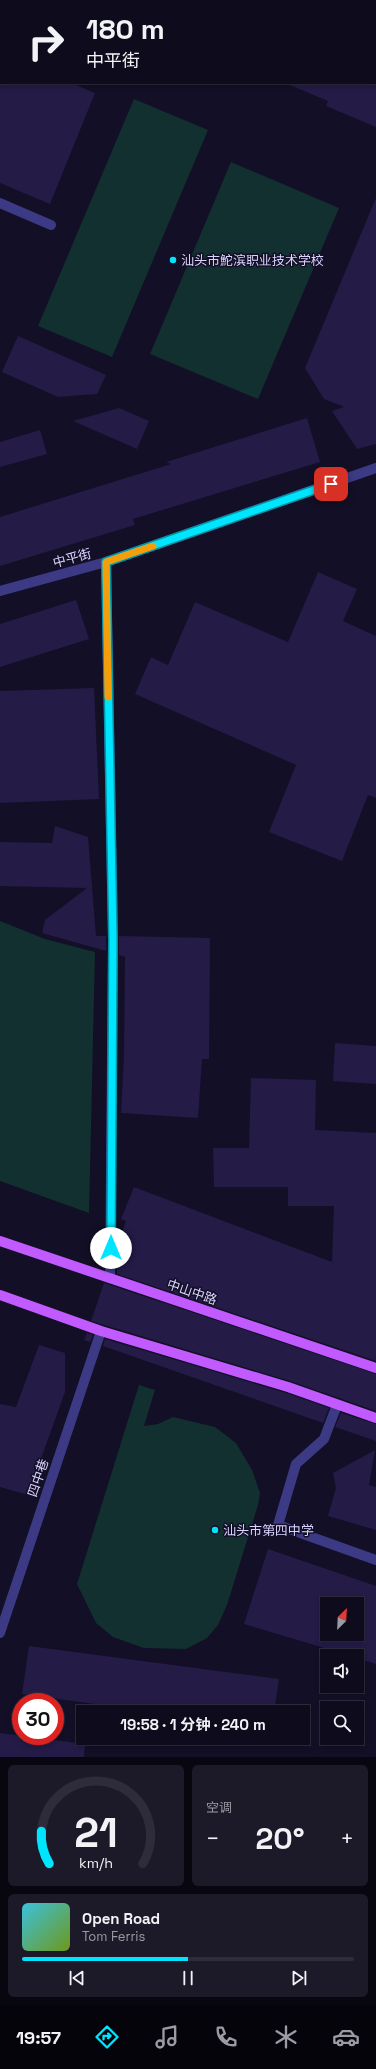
<!DOCTYPE html>
<html lang="zh">
<meta charset="utf-8">
<style>
:root{--surface:#0e0b1c;--page:#1c1929;--text:#f1f3f6;--muted:#9b9ba3;--line:#2e2b3b;--accent:#00e5ff}
body{margin:0;font-family:"Space Grotesk","Noto Sans SC",sans-serif;background:var(--page);color:var(--text);height:100vh;display:flex;flex-direction:column;font-size:15px;white-space:nowrap}
*{box-sizing:border-box;margin:0}
p{font-size:13px;color:var(--muted)}
.icon{flex:none;width:22px;height:22px;fill:none;stroke:currentColor;stroke-width:2;stroke-linecap:round;stroke-linejoin:round}
.map{position:relative;height:1757px;overflow:hidden}
.side{display:flex;flex-direction:column;gap:8px;padding:8px;background:#08060f;flex:1}
.side>*{flex:none}
.hud{position:absolute;left:0px;top:0px;width:376px;height:84px;box-shadow:0 2px 6px #0003,0 0 0 1px var(--line);background:#0e0b1c;color:var(--text);overflow:hidden}
.needle{width:26px;rotate:24deg}
.tools{position:absolute;left:320px;top:1597px;display:grid;gap:8px}
.tools a{display:grid;place-items:center;width:44px;height:44px;border-radius:0px;background:var(--surface);box-shadow:0 2px 6px #0003,0 0 0 1px var(--line);font-size:20px}
.speed{position:absolute;left:12px;top:1693px;display:flex;gap:8px;font-size:20px;font-weight:700;text-align:center}
.speed>*{display:grid;place-content:center;width:52px;height:52px;border-radius:50%;background:var(--surface);box-shadow:0 2px 6px #0003,0 0 0 1px var(--line);line-height:1}
.speed .limit{border:6px solid #d22;background:#fff;color:#111}
.pin{position:absolute;display:grid;place-items:center;width:34px;height:34px;color:#fff;margin:-17px;border-radius:8px;box-shadow:0 2px 6px #0006}
.me{position:absolute;width:44px;margin:-22px;rotate:0deg;stroke-linejoin:round;filter:drop-shadow(0 0 3px #0008)}
.turn{display:flex;align-items:center;gap:14px;height:84px;padding:0 20px;font-size:18px}
.turn .icon{width:52px;height:52px;stroke-width:2.5}
.turn b{display:block;font-size:28px;line-height:34px}
.big{font-size:30px;font-weight:700;line-height:1.1}
.side .tile{flex:1;display:flex;flex-direction:column;justify-content:center;gap:6px;min-width:0;padding:0 14px;border-radius:6px;background:var(--page)}
.side .dial{align-items:center;gap:0}
.dial svg{height:104px;overflow:visible;fill:none;stroke:var(--line);stroke-width:7;stroke-linecap:round;text-anchor:middle}
.dial text{fill:var(--text);stroke:none}
.song{display:flex;align-items:center;gap:12px}
.cover{width:48px;height:48px;border-radius:6px;background:linear-gradient(135deg,hsl(190 70% 55%),hsl(80 70% 35%))}
.played{height:4px;border-radius:2px;background:linear-gradient(90deg,var(--accent) 50%,var(--line) 50%)}
.keys{display:flex;justify-content:space-around;direction:ltr}
.heat{display:flex;justify-content:space-between;align-items:center;font-size:22px;direction:ltr}
.side .tiles{flex:1;display:grid;gap:8px;grid-template-columns:1fr 1fr}
.tile:last-child{grid-column:span 2}
.trip{position:absolute;left:76px;top:1705px;width:234px;height:40px;border-radius:0px;background:var(--surface);box-shadow:0 2px 6px #0003,0 0 0 1px var(--line);font-weight:700;line-height:40px;text-align:center}
.tabs{display:flex;height:64px;justify-content:space-around;align-items:center;background:#06040b;color:var(--muted)}
.tabs .icon{width:28px;height:28px}
.tabs .current{color:var(--accent)}
.tabs b{font-size:18px;color:var(--text)}
.map>svg:first-child{display:block}
.green{fill:#12302f}
.building{fill:#241b47;fill-rule:evenodd}
.lines{fill:none;stroke-linecap:round;stroke-linejoin:round}
.minor{stroke:#3d3a85;stroke-width:10}
.major{stroke:#c25bff;stroke-width:10}
.route-casing{stroke:#0095a6;stroke-width:10}
.route{stroke:#00e5ff;stroke-width:7}
.slow{stroke:#f59e0b;stroke-width:7}
.poi-dot{fill:#00e5ff;stroke:#130f26;stroke-width:1.5}
.labels{text-anchor:middle;dominant-baseline:central;stroke-width:3;stroke-linejoin:round;paint-order:stroke}
.poi-label{font-size:13px;fill:#d9d4ff;stroke:#130f26;text-anchor:start}
.street-label{font-size:13px;fill:#d9d4ff;stroke:#130f26}
</style>
<div class="map">
<svg width="376" height="1757" viewBox="0 0 376 1757">
<rect width="100%" height="100%" fill="#130f26"/>
<g class="green">
<path d="M134,99L208,130L112,357L38,326Z"/>
<path d="M231,162L339,208L258,399L150,354Z"/>
<path d="M0,921L45,939L95,952L89,1213L0,1181Z"/>
<path d="M139,1385L155,1390L144,1426L158,1424L173,1417L215,1427L236,1443L252,1470L260,1493L258,1505L227,1605L218,1625L207,1638L186,1649L144,1648L113,1637L96,1623L77,1584Z"/>
</g>
<g class="building">
<path d="M0,83H71L95,93L50,204L0,183Z"/>
<path d="M285,83H376V127L326,106L328,101Z"/>
<path d="M376,198V444L357,449L332,411L344,407L324,399L305,368Z"/>
<path d="M18,336L106,375L97,394L58,397L2,372Z"/>
<path d="M119,408L149,421L137,449L73,421Z"/>
<path d="M307,418L320,462L133,519L135,525L0,566V517L171,464L166,462Z"/>
<path d="M40,430L47,454L0,467V442Z"/>
<path d="M318,572L357,589L343,621L376,636V798L368,795L342,861L269,832L296,765L135,694L151,657L168,665L195,602L288,642Z"/>
<path d="M76,600L89,639L0,667V624Z"/>
<path d="M94,688L99,799L0,803V691Z"/>
<path d="M55,826L88,837L96,936H106V951L42,933L45,920L87,888L0,886V842L52,843Z"/>
<path d="M119,936L210,938L209,1059H202L198,1118L121,1113L124,1055L125,957L119,955Z"/>
<path d="M335,1043L376,1046V1084L333,1081Z"/>
<path d="M251,1078L316,1080L315,1130L376,1133V1361L117,1274V1246L126,1221L121,1219L134,1187L332,1262L334,1206H288V1187H214L213,1148H249Z"/>
<path d="M104,1283L376,1374V1411L290,1381L91,1321Z"/>
<path d="M87,1333L93,1335L90,1342L84,1340Z"/>
<path d="M105,1339L286,1393L329,1408L323,1423L103,1346Z"/>
<path d="M39,1345L65,1353V1392L28,1495L0,1487V1404L16,1407Z"/>
<path d="M341,1413L376,1424V1441L335,1427Z"/>
<path d="M375,1450L369,1485L376,1487V1530L328,1516L336,1488L333,1473Z"/>
<path d="M268,1549L376,1586V1664L357,1658V1656H351L244,1624ZM327,1604H357V1634H327Z"/>
<path d="M29,1646L279,1679L274,1712H153L22,1694Z"/>
<path d="M0,1733L85,1744L84,1757H0Z"/>
</g>
<g class="lines">
<g class="minor">
<path d="M292,0L295,1"/>
<path d="M322,0L324,1"/>
<path d="M375,22L376,23"/>
<path d="M375,36H376"/>
<path d="M0,203L51,225"/>
<path d="M106,562L113,940L110,1278"/>
<path d="M0,591L106,562L376,468"/>
<path d="M337,1405L324,1439L296,1464L278,1525L376,1560"/>
<path d="M0,1633L101,1331"/>
</g>
<g class="major">
<path d="M0,1241L376,1368"/>
<path d="M0,1295L101,1331L288,1387L376,1418"/>
</g>
</g>
<g class="lines">
<defs>
<path id="route" d="M111,1248L113,940L106,562L331,484"/>
</defs>
<use href="#route" class="route-casing"/>
<use href="#route" class="route"/>
<path class="slow" d="M108,697L106,562L153,546"/>
</g>
<g class="poi-dot">
<circle cx="173" cy="260" r="4"/>
<circle cx="215" cy="1530" r="4"/>
</g>
<g class="labels">
<g class="poi-label">
<text x="181" y="260">汕头市鮀滨职业技术学校</text>
<text x="223" y="1530">汕头市第四中学</text>
</g>
<g class="street-label">
<text transform="translate(72 558) rotate(-15)">中平街</text>
<text transform="translate(192 1292) rotate(19)">中山中路</text>
<text transform="translate(38 1478) rotate(-71)">四中巷</text>
</g>
</g>
</svg>
<div class="tools">
<a><svg class="needle" viewBox="-14 -14 28 28"><path d="M0-13l5 13h-10z" fill="#e53935"/><path d="M0 13l5-13h-10z" fill="#9b9ba3"/></svg></a>
<a><svg class="icon" aria-label="sound" viewBox="0 0 24 24"><path d="M4 9h4l5-4v14l-5-4H4zM17 9q2 3 0 6"/></svg></a>
<a><svg class="icon" aria-label="search" viewBox="0 0 24 24"><circle cx="10" cy="10" r="6"/><path d="M15 15l6 6"/></svg></a>
</div>
<div class="speed"><div class="limit">30</div></div>
<div class="pin" style="left:331px;top:484px;background:#d93025"><svg class="icon" aria-label="arrive" viewBox="0 0 24 24"><path d="M6 21V4h12l-3 4 3 4H6"/></svg></div>
<svg class="me" style="left:111px;top:1248px" viewBox="-20 -20 40 40"><circle r="19" fill="#fff"/><path d="M0-13L10 11 0 6-10 11z" fill="#00e5ff"/></svg>
<div class="trip">19:58 · 1 分钟 · 240 m</div>
<div class="hud">
<div class="turn"><svg class="icon" aria-label="right" viewBox="0 0 24 24"><path d="M7 20v-9h11M14 6l5 5-5 5"/></svg><div><b>180 m</b>中平街</div></div>
</div>
</div>
<section class="side">
<div class="tiles">
<div class="tile dial"><svg viewBox="0 0 100 80">
<path d="M14 69A42 42 0 1 1 86 69"/>
<path d="M14 69A42 42 0 0 1 8 44" stroke="#00e5ff"/>
<text x="50" y="56" font-size="32" font-weight="700">21</text>
<text x="50" y="72" font-size="11">km/h</text>
</svg></div>
<div class="tile"><p>空调</p>
<div class="heat"><a>−</a><b class="big">20°</b><a>+</a></div>
</div>
<div class="tile">
<div class="song"><i class="cover"></i><div><b>Open Road</b><p>Tom Ferris</p></div></div>
<div class="played"></div>
<div class="keys"><svg class="icon" aria-label="previous" viewBox="0 0 24 24"><path d="M18 5L8 12l10 7zM5 5v14"/></svg><svg class="icon" aria-label="pause" viewBox="0 0 24 24"><path d="M8 5v14M16 5v14"/></svg><svg class="icon" aria-label="next" viewBox="0 0 24 24"><path d="M6 5l10 7-10 7zM19 5v14"/></svg></div>
</div>
</div>
</section>
<nav class="tabs">
<b>19:57</b>
<svg class="icon current" aria-label="directions" viewBox="0 0 24 24"><path d="M12 3l9 9-9 9-9-9zM9 14v-3h6M13 9l2 2-2 2"/></svg>
<svg class="icon" aria-label="music" viewBox="0 0 24 24"><path d="M9 18V5l10-2v13"/><circle cx="6" cy="18" r="3"/><circle cx="16" cy="16" r="3"/></svg>
<svg class="icon" aria-label="phone" viewBox="0 0 24 24"><path d="M5 4h4l2 5-3 2q2 4 5 5l2-3 5 2v4C11 20 4 13 5 4z"/></svg>
<svg class="icon" aria-label="climate" viewBox="0 0 24 24"><path d="M12 3v18M4 7l16 10M4 17L20 7"/></svg>
<svg class="icon" aria-label="car" viewBox="0 0 24 24"><path d="M5 17H2v-5l4-1 3-4h7l3 4 3 1v5h-3M9 17h6M6 11h13"/><circle cx="7" cy="17" r="2"/><circle cx="17" cy="17" r="2"/></svg>
</nav>
